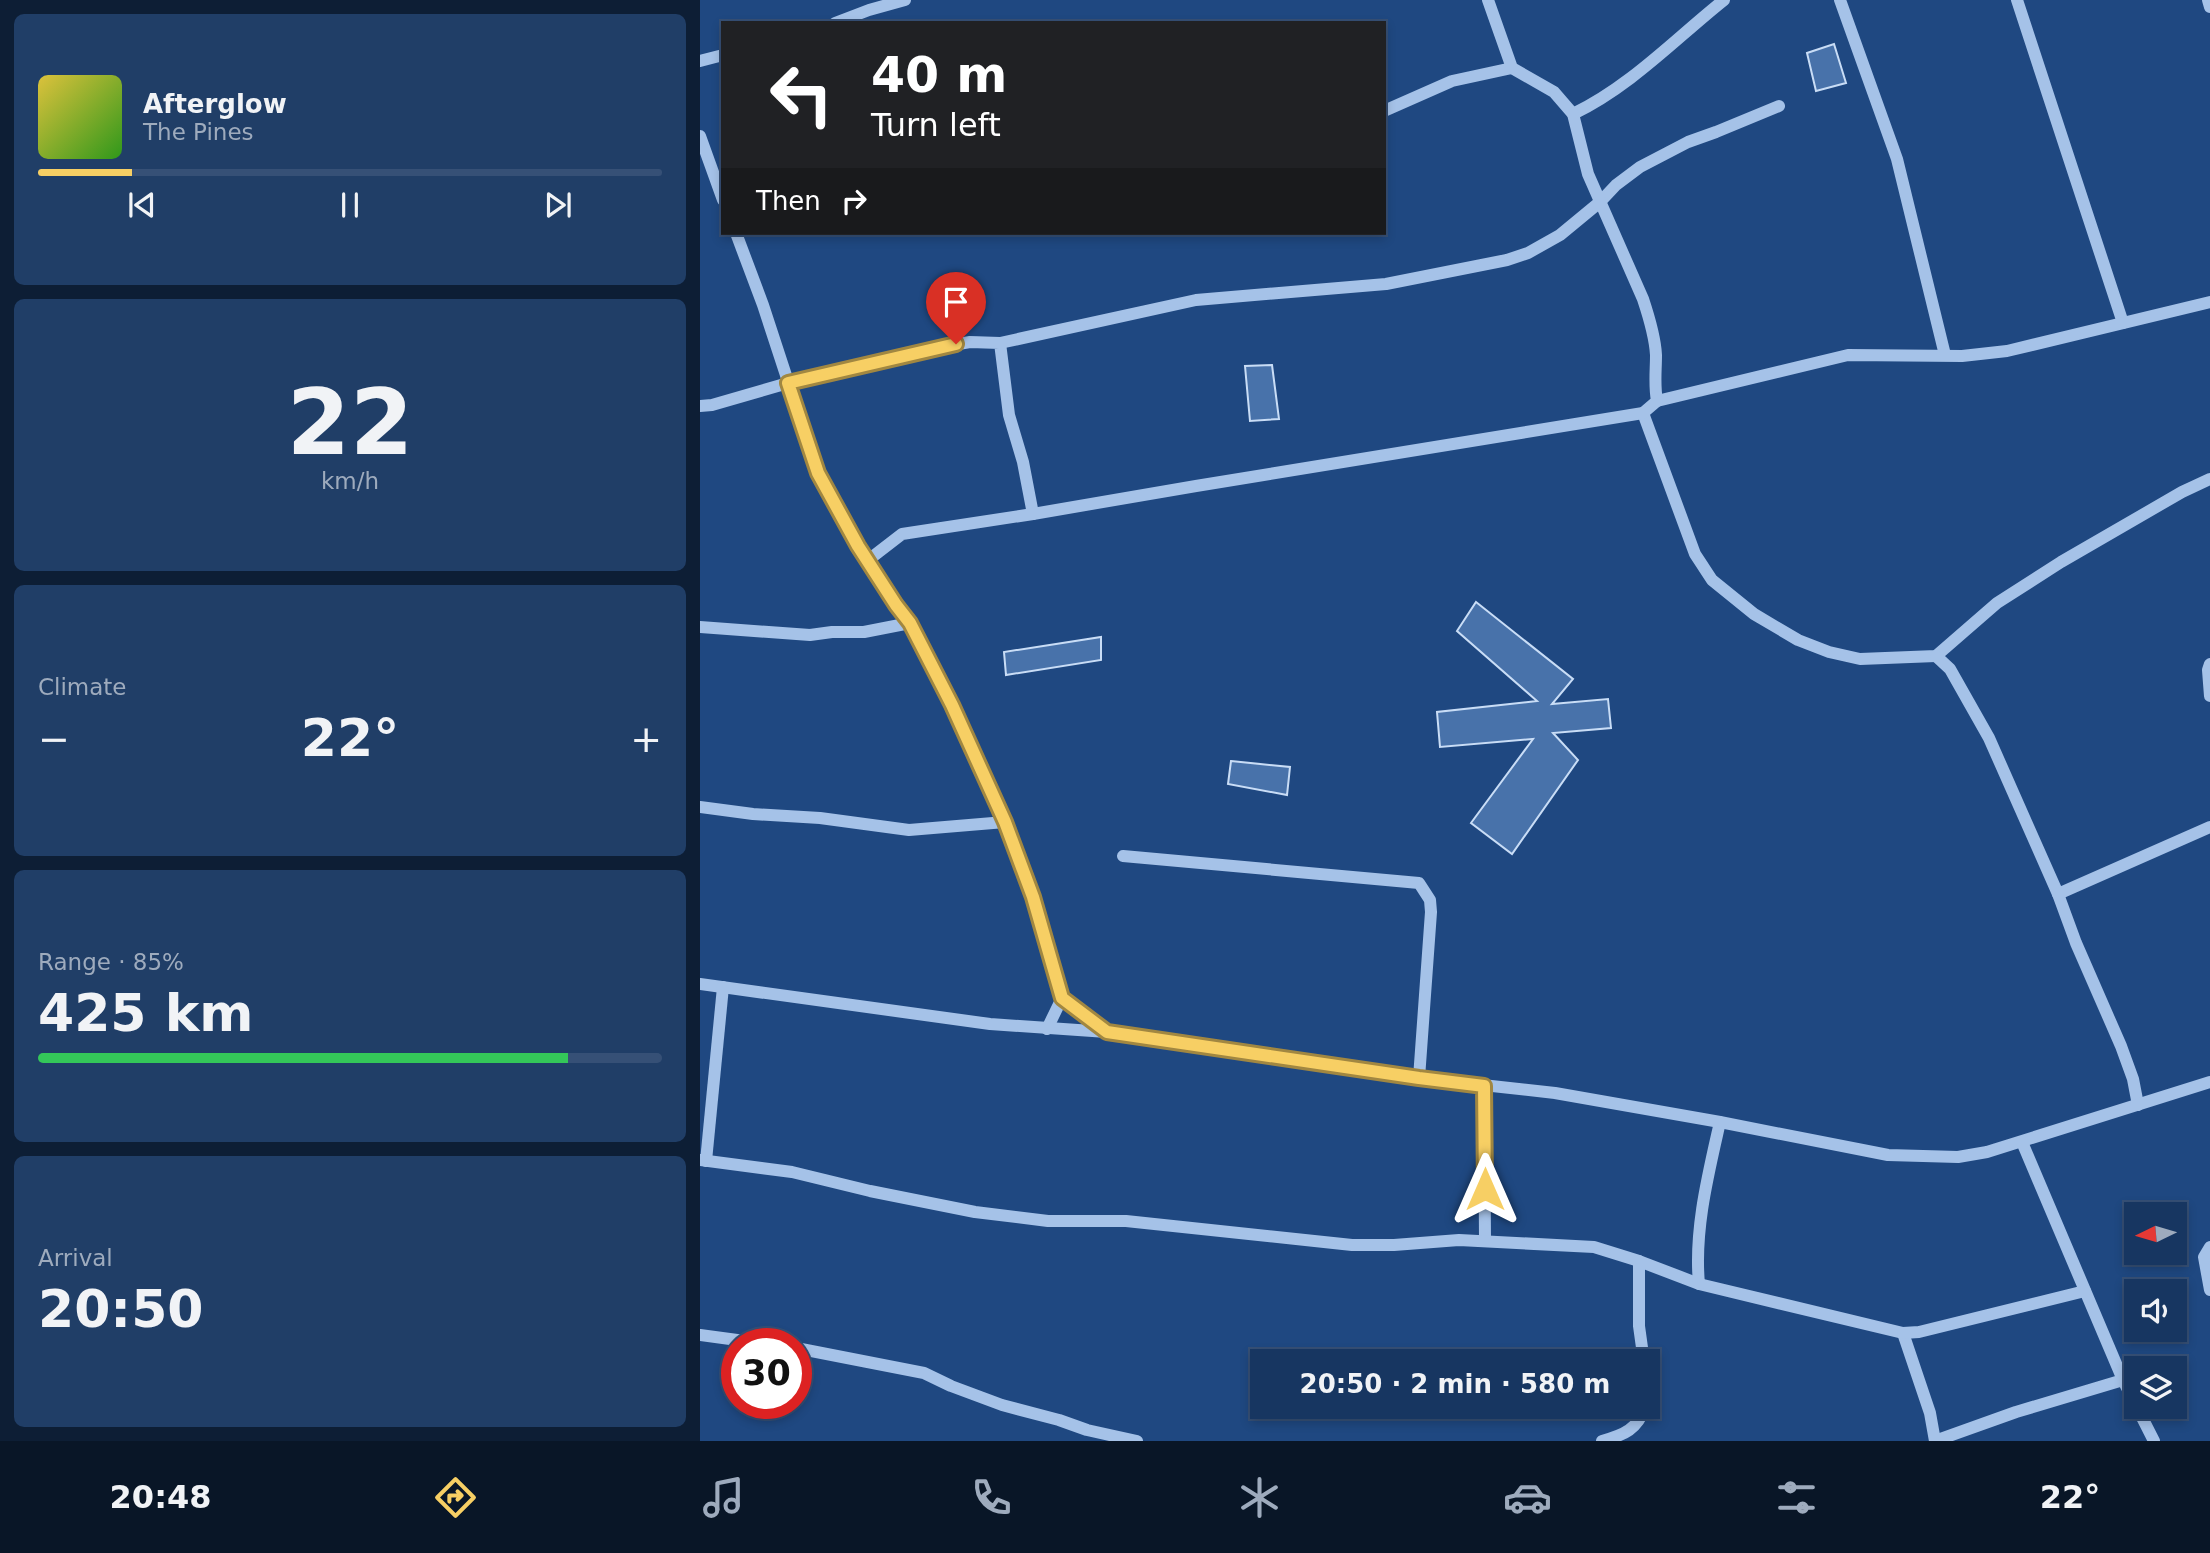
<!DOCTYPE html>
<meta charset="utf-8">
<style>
:root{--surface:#173661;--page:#203e67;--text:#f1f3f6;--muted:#9eabbd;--line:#365076;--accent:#f7cf64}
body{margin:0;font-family:"DejaVu Sans",sans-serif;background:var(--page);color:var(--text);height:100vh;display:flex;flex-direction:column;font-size:26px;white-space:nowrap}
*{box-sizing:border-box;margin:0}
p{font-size:23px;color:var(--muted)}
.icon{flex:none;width:38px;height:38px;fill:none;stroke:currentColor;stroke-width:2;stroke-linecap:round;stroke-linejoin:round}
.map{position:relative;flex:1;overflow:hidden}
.side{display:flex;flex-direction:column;gap:14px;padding:14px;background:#0d1e35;width:700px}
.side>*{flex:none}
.guide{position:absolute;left:21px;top:21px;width:665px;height:214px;border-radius:0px;box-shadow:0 4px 10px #0003,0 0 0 2px var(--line);background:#202124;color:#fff;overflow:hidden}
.needle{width:46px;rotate:265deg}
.fabs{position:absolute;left:1424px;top:1202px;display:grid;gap:14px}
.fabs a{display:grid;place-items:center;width:63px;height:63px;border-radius:0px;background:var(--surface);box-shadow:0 4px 10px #0003,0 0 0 2px var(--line);font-size:35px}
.speed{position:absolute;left:21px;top:1328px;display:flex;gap:14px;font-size:35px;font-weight:700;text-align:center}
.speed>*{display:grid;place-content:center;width:91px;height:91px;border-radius:50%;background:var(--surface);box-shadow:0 4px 10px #0003,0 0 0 2px var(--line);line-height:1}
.speed .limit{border:10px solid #d22;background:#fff;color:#111}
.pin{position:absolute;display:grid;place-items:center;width:60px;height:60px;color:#fff;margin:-72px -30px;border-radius:50% 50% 50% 0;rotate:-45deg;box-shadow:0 0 7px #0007}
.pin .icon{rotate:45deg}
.me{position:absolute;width:77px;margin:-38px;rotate:0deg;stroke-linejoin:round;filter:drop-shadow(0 0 5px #0008)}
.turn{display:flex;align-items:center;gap:24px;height:147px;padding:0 35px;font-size:32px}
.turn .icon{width:91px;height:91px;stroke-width:2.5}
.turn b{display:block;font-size:49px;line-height:60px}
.then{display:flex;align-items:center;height:66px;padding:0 35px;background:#0003;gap:14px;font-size:26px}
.big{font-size:52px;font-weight:800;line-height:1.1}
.side .card{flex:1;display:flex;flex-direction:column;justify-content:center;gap:10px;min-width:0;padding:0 24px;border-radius:10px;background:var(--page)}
.side .dial{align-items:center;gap:0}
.dial b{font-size:91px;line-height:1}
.song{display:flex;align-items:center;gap:21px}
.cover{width:84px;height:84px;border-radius:10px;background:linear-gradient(135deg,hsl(50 70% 55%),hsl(110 70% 35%))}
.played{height:7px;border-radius:4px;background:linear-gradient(90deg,var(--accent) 15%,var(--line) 15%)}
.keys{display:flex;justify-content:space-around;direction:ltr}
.heat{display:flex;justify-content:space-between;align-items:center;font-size:38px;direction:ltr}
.charge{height:10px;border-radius:5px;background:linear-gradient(90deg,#34c759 85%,var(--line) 0)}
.trip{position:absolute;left:550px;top:1349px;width:410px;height:70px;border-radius:0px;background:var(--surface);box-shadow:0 4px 10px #0003,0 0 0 2px var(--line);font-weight:800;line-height:70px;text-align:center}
.tabs{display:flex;height:112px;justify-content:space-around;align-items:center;background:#091627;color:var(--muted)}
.tabs .icon{width:49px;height:49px}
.tabs .current{color:var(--accent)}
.tabs b{font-size:32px;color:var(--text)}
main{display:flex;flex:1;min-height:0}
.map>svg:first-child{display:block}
.building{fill:#4872aa;stroke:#c9ddf6;stroke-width:2}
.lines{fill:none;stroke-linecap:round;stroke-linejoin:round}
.minor{stroke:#a5c2e8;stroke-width:12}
.route-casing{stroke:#a18741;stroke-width:18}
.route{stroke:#f7cf64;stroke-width:12}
</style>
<main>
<section class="side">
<div class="card">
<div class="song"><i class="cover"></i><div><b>Afterglow</b><p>The Pines</p></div></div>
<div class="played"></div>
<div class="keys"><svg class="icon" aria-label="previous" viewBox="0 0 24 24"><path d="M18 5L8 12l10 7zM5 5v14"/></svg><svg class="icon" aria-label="pause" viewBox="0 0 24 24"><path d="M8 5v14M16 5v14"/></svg><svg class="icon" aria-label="next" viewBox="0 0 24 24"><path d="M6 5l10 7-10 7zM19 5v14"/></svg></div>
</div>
<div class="card dial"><b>22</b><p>km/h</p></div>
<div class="card"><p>Climate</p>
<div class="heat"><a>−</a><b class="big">22°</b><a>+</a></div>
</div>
<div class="card"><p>Range · 85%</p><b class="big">425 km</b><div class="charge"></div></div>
<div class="card"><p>Arrival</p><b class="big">20:50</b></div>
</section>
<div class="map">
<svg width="1510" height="1441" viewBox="0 0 1510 1441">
<rect width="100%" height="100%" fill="#1f4881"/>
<g class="building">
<path d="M1134,44L1146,83L1116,91L1107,53Z"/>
<path d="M572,365L579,419L550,421L545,366Z"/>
<path d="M776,602L873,679L852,704L908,699L911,728L853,733L878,760L812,854L771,823L833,739L740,747L737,712L837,701L757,631Z"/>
<path d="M401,637V660L306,675L304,652Z"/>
<path d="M531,761L590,767L587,795L528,784Z"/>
</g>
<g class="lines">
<g class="minor">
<path d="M1140,0L1197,159L1245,355"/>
<path d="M1317,0L1423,323"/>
<path d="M1508,0L1510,7"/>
<path d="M135,23L169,10L205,0"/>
<path d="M0,61L23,55"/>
<path d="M684,111L752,81L812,68"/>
<path d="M873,114C931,86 975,39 1024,0"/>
<path d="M0,136L23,200"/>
<path d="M36,233L63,305L118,473L167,561"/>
<path d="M300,343L496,300L686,284L807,260L828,253L860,235L900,202L916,185L940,167L988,142L1016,132L1079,106"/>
<path d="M957,401L1148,355L1262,356L1307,351L1510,302"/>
<path d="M0,406L12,405L88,383L241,347L270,342L300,343L309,415L323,462L333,514"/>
<path d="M943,413L995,554L1012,580L1054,614L1098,640L1129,652L1160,659L1236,656L1297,603L1361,562L1482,492L1510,479"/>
<path d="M0,627L110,635L132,632H164L210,623"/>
<path d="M1236,656L1250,669L1289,738L1358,894L1376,943L1421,1046L1433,1079L1438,1105"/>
<path d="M1510,664L1508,670L1510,696"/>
<path d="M0,807L53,814L120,818L209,830L305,822"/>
<path d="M423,856L719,883L730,900L731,912L719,1078"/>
<path d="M1358,894L1510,827"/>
<path d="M0,984L290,1024L407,1032L719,1078L855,1093L1020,1122L1188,1155L1258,1157L1287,1152L1510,1082"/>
<path d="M347,1029L362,998"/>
<path d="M407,1032L362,998L333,896L305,822L252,705L210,623L167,561L202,534L333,514L496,486L943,413L957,401C954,385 956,371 956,355C955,336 949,317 943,299L888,174L873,114L854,92L812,68L788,0"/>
<path d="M784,1085L785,1241"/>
<path d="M1322,1142L1423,1380L1454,1441"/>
<path d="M0,1160L92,1172L170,1191L275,1212L348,1221H426L652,1245H694L759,1240L894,1247L939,1261L999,1284L1203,1333L1230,1413L1235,1441L1316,1412L1423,1380"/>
<path d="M6,1161L23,987"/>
<path d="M1510,1247L1504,1257L1510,1290"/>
<path d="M939,1261V1326L944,1362"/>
<path d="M999,1284C994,1230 1008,1175 1020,1122"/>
<path d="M1203,1333L1219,1332L1385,1291"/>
<path d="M0,1335L67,1344"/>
<path d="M96,1348L224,1373L251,1386L302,1405L359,1420L387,1430L437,1441"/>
<path d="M902,1441C924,1435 938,1429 945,1407"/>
</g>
</g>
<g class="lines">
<defs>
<path id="route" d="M256,344L88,383L118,473L158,546L196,605L210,623L252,705L305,822L333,897L362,998L407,1032L719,1078L784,1086L785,1189"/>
</defs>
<use href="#route" class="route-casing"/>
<use href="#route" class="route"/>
</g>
</svg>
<div class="fabs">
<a><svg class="needle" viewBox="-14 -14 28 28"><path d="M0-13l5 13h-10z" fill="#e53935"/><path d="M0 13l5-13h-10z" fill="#9eabbd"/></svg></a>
<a><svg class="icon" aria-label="sound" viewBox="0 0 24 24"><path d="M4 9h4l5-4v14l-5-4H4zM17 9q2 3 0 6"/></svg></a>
<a><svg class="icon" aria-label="layers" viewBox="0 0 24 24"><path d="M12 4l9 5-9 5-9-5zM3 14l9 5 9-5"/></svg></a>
</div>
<div class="speed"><div class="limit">30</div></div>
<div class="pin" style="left:256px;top:344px;background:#d93025"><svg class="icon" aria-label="arrive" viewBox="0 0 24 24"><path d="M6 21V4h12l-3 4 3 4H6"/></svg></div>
<svg class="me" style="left:785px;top:1189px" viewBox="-20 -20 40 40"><path d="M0-17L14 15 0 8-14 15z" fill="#f7cf64" stroke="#fff" stroke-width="4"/></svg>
<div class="trip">20:50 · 2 min · 580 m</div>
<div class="guide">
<div class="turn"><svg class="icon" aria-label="left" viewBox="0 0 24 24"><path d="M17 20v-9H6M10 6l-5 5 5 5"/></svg><div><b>40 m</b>Turn left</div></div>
<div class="then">Then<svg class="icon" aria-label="right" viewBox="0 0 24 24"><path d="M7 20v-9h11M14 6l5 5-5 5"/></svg></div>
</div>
</div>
</main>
<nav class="tabs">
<b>20:48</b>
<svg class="icon current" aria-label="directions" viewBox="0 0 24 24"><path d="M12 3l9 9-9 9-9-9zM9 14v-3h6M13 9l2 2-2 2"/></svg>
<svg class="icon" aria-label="music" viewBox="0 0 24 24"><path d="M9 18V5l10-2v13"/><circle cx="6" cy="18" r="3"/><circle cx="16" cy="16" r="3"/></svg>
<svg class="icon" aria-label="phone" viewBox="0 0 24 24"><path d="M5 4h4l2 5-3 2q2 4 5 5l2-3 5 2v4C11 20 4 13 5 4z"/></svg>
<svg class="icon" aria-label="climate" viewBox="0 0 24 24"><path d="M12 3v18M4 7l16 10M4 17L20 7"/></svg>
<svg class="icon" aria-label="car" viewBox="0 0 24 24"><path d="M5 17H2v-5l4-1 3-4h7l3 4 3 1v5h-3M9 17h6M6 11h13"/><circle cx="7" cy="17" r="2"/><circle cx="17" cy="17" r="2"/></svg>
<svg class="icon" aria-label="filters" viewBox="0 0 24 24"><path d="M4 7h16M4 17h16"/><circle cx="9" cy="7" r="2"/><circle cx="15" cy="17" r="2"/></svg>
<b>22°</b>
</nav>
